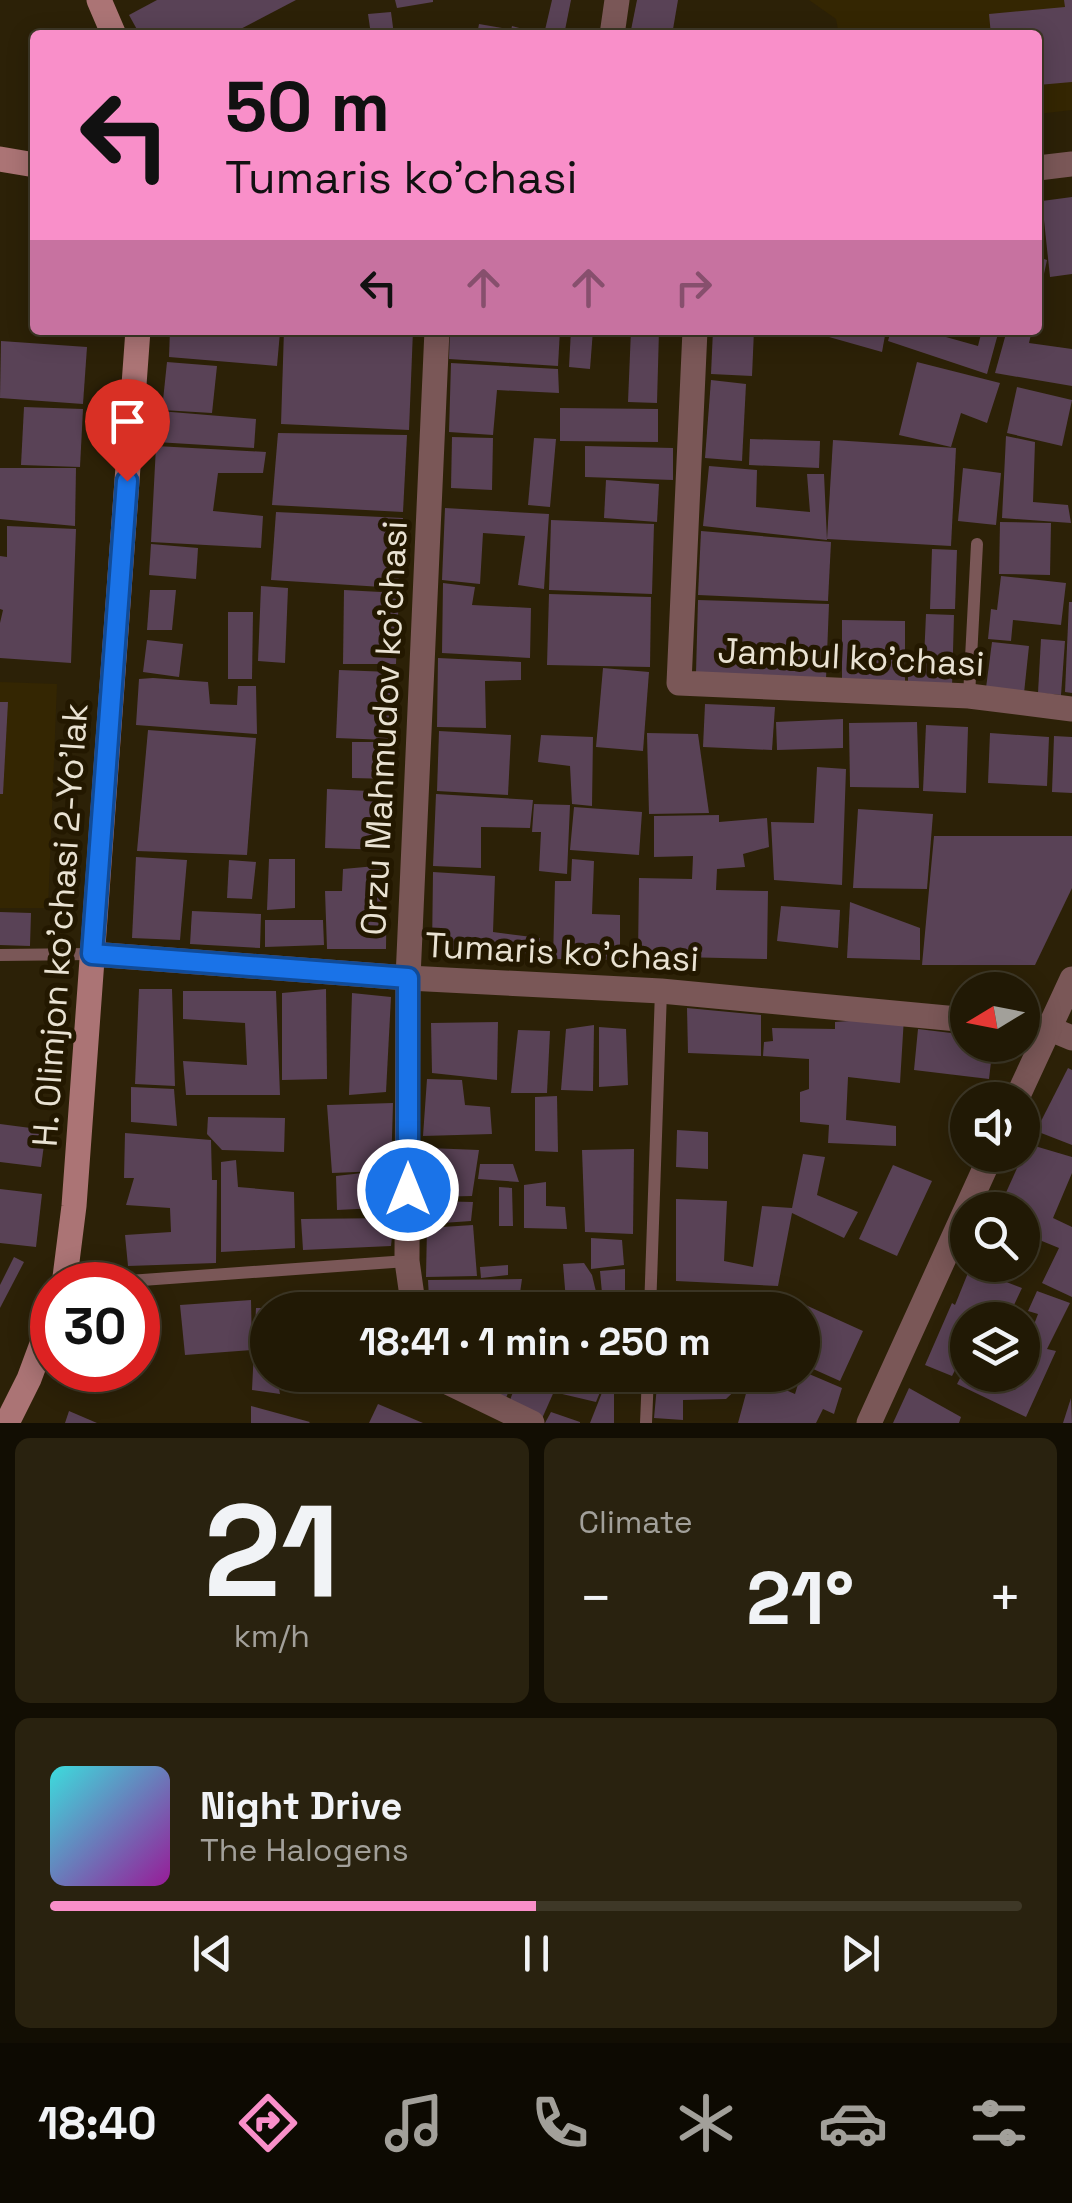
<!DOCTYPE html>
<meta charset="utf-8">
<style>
:root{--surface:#211905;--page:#29220f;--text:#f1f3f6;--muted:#a2a09a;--line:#3e3827;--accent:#f98fc9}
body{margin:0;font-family:"Space Grotesk",sans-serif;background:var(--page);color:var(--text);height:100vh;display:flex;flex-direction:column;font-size:38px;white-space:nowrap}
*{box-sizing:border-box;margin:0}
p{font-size:32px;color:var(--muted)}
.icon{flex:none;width:55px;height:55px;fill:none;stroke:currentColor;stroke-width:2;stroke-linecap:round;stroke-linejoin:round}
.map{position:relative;height:1423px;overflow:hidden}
.sheet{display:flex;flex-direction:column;gap:15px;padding:15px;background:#120e03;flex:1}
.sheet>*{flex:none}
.banner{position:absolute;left:30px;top:30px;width:1012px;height:305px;border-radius:10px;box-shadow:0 5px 25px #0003,0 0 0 2px var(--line);background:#f98fc9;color:#111;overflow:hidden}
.needle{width:65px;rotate:260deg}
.buttons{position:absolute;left:950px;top:972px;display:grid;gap:20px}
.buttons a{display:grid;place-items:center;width:90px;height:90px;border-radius:50%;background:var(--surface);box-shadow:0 5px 25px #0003,0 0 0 2px var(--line);font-size:50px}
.speed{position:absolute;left:30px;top:1262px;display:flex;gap:20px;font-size:50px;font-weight:700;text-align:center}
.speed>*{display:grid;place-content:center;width:130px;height:130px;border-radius:50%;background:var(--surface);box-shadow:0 5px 25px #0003,0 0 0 2px var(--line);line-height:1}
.speed .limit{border:15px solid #d22;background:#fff;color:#111}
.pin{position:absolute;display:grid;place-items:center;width:85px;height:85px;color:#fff;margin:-102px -42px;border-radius:50% 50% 50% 0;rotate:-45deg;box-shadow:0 0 10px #0007}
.pin .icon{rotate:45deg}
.me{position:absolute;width:110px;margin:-55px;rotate:0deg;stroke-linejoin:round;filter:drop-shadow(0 0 8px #0008)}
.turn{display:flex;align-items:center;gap:35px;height:210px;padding:0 30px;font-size:45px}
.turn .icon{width:130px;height:130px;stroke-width:2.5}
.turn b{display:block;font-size:70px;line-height:85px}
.lanes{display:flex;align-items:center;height:95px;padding:0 30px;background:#0003;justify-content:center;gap:50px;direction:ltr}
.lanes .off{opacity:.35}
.big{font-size:75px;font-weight:700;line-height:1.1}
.sheet .widget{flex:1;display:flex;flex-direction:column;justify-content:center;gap:15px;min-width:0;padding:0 35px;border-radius:15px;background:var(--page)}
.sheet .dial{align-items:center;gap:0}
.dial b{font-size:130px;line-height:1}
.song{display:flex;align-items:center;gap:30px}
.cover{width:120px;height:120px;border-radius:15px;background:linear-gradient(135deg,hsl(180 70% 55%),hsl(300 70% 35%))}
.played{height:10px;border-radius:5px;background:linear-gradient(90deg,var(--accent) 50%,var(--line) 50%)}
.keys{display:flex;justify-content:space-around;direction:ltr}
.heat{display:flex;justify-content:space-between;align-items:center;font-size:55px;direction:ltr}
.sheet .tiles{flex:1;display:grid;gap:15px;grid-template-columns:1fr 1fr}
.widget:last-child{grid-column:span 2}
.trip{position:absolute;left:250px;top:1292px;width:570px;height:100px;border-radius:50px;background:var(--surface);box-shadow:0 5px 25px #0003,0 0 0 2px var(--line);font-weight:700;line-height:100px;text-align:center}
.dock{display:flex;height:160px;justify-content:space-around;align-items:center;background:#0d0a02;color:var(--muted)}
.dock .icon{width:70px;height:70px}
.dock .on{color:var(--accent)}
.dock b{font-size:45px;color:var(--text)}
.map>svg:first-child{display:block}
.built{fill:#342602}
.building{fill:#594256}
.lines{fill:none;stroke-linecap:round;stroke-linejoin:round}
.service{stroke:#7a5757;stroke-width:12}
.minor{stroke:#7a5757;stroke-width:25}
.tertiary{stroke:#7a5757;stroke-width:25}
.secondary{stroke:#ab7475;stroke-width:25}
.route-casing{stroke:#114b97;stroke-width:25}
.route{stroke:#1a73e8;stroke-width:18}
.labels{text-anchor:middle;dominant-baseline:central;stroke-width:10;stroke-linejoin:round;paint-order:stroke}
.street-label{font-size:35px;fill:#e9e2d2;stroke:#231800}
</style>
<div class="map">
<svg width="1072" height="1423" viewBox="0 0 1072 1423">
<rect width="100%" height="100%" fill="#2c2107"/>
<g class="built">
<path d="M809,0H1072V110L1038,114V35H839L836,19Z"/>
<path d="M0,682L57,684L48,908H0Z"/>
</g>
<g class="building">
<path d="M157,0H296L229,35H140L129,15Z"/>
<path d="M395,0H433V2L397,8Z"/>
<path d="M552,0H571L564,35L545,30Z"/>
<path d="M637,0H678L672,35H630Z"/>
<path d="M1064,0H1072V82L1038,85V35H991L989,14L1065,7Z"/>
<path d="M391,12L394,35H371L368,14Z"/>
<path d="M479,24L502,28L501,35H477Z"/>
<path d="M512,26L541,34V35H510Z"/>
<path d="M1072,197V274L1050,277L1042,201Z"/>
<path d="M31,220H35V253L29,252Z"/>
<path d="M1038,257L1047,260L1039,297H1038Z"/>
<path d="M170,330L280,332L277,366L169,357Z"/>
<path d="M284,330H413L409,430L281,424Z"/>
<path d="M450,330H560L558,366L449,359Z"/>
<path d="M571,330H593L590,369L569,367Z"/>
<path d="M631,330H659L657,403L628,402Z"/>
<path d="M713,330H754L752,376L711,374Z"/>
<path d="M824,330H886L882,352L822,335Z"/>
<path d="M891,330H921L978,346L982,330H999L987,374L888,341Z"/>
<path d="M1007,330H1032L1029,343L1072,349V386L995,373Z"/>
<path d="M1,341L87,347L83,404L0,398Z"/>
<path d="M167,362L217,366L212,413L162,410Z"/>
<path d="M917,362L1000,383L987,423L961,413L951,447L899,435Z"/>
<path d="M451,363L558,369L559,393L497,390L493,435L449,432Z"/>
<path d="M711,380L746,384L742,461L705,458Z"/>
<path d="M1017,387L1072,400L1062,446L1007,433Z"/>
<path d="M24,407L83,409L80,467L21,465Z"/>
<path d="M560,408L658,409V442L560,441Z"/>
<path d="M159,411L256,419L254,448L156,442Z"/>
<path d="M278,433L407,435L403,512L272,505Z"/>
<path d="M1006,436L1035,442L1033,502L1068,505L1071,523L1002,518Z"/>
<path d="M452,437L493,438L492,490L451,488Z"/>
<path d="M534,438L556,439L550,507L528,505Z"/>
<path d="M750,439L820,441L819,468L749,465Z"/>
<path d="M833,440L956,448L951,546L827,539Z"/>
<path d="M156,446L266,452L263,473H218L213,511L263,516L261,548L151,542Z"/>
<path d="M585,446L673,448V480L585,477Z"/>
<path d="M709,466L757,470L756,507L810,512L807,474H824L827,540L703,526Z"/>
<path d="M0,468H76L75,526L0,519Z"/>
<path d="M963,468L1001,473L996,525L958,521Z"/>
<path d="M606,480L659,484L657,522L604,518Z"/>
<path d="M445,508L549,514L544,589L518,585L525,536L483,533L480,584L442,580Z"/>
<path d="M276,512L403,518L398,588L271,580Z"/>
<path d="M551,520L654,524L652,594L549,590Z"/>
<path d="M1000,522L1051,523L1050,575L999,574Z"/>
<path d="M7,526L76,529L71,663L0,658V623L3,610L0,609V556L7,557Z"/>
<path d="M701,531L831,542L828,601L698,595Z"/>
<path d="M151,544L198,548L196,579L149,575Z"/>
<path d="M932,549L957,550L955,609H930Z"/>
<path d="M1001,576L1066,583L1061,625L1013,620L1011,641L988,639L991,609L997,610Z"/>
<path d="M443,583L475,587L472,605L531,608L530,658L442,653Z"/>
<path d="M261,586L288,588L285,663L258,661Z"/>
<path d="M150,590H176L172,630H147Z"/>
<path d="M344,590L399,593L396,664H343Z"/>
<path d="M549,594L651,597L650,667L547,665Z"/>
<path d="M698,600L829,604L826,679L696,673Z"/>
<path d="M1069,602H1072V693L1065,692Z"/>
<path d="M228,612H253L252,679H228Z"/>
<path d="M926,614L954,615L952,687L908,686V658L924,659Z"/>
<path d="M842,620L905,621V682H842Z"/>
<path d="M1041,639L1065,641L1061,695L1038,693Z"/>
<path d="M147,640L183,644L179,677L143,672Z"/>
<path d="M992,642L1029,646L1024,693L986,688Z"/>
<path d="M438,658L521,662V680L485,681L486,728L437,727Z"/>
<path d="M603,668L649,672L643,751L596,747Z"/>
<path d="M339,670L391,672L388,740L336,738Z"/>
<path d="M153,678L208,682L210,704L237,705L238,686H256L257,734L136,725L139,679Z"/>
<path d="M0,702H8L3,794H0Z"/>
<path d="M705,704L775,707L772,750L703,747Z"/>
<path d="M843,719V748L777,750L776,722Z"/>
<path d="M917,722L919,788L850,787L849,723Z"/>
<path d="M926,725L968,727L966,793L923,791Z"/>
<path d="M148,730L256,738L247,855L137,851Z"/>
<path d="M439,731L511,735L508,795L437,791Z"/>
<path d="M647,733L698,734L709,813L649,814Z"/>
<path d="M990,733L1049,737L1047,786L988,783Z"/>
<path d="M541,735L593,737L592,806L572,804L570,766L538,762Z"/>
<path d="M1054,736L1072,737V793L1052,792Z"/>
<path d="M352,742H392V779L352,778Z"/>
<path d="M817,767L846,769L842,885L774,880L771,822L814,823Z"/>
<path d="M327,789L390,792L388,850L325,848Z"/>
<path d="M436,794L533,800L530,828L481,827V868L433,866Z"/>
<path d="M534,804L570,805L567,874L539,871L541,832H532Z"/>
<path d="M574,807L642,812L639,855L570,850Z"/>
<path d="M858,809L933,814L927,889L853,888Z"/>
<path d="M719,815V822L767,818L769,847L743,854L745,867L717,869L716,890L768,891L767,959L638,956L639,878L692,879L693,856L654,857V816Z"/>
<path d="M934,836H1072V888L1035,965H922Z"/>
<path d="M136,857L187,860L180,940L132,938Z"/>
<path d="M269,859H295V908L267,910Z"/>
<path d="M572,859L594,861L592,914L620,915V960L553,959L555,881H571Z"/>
<path d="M229,860L256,862L252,899L227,898Z"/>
<path d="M387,865L386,949H327L325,891H342L343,869Z"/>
<path d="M433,872L495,876L493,932L540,938V954L432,949Z"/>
<path d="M850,902L920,928V960L847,958Z"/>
<path d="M781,906L840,910L838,948L777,941Z"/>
<path d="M192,911L261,914L260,948L190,944Z"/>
<path d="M0,912L31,913L30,946L0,945Z"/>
<path d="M265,920H323L324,945L265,947Z"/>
<path d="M139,989H172L175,1086L135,1084Z"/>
<path d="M326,989L327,1079L282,1080V993Z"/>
<path d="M183,991H276L280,1095H186L183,1061L247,1065L245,1023L183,1019Z"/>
<path d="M352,993L391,997L386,1092L349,1095Z"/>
<path d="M687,1008L761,1015V1056L688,1053Z"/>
<path d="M904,1017L900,1083L848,1077L846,1120L896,1126V1146L828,1143L829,1125L800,1122V1092L809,1089V1059L763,1056L764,1042L773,1041L772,1028L835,1029V1022Z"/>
<path d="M498,1022L497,1080L432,1073L431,1023Z"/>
<path d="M594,1025L593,1091L561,1090L566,1029Z"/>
<path d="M599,1027L626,1029L628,1085L599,1087Z"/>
<path d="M918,1029L968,1035V1045H993L989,1079L914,1070Z"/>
<path d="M518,1030L550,1031L547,1093H511Z"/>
<path d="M1068,1068L1072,1070V1145L1036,1131Z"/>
<path d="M427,1079L462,1080L465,1105L490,1107L492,1134L423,1136Z"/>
<path d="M131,1087L174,1089L177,1126L131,1122Z"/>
<path d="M557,1096L558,1152L535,1151V1097Z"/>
<path d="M393,1103L391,1171L397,1170L396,1207L337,1210L336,1176L380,1171L332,1173L327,1105Z"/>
<path d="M208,1117L285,1118L284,1152L222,1150L207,1134Z"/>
<path d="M0,1124L46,1130L41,1167L0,1162Z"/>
<path d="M677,1130L708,1132V1169L676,1167Z"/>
<path d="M125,1133L211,1140L212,1180H217L216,1263L128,1266L125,1235L171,1232L170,1208L126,1205L134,1178H124Z"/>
<path d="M1028,1144L1072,1157V1173L1053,1218L1072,1227V1297L1042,1283L1059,1248L1037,1239L1022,1274L1001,1265H1022V1210H995L1002,1196L1004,1197Z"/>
<path d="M428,1148L479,1150L472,1196L431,1197Z"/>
<path d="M634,1149L633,1234L585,1232L582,1150Z"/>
<path d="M803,1154L825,1157L817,1195L858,1212L844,1238L792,1213L778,1286L676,1281V1199L727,1201L724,1261L753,1267L762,1206L792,1208Z"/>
<path d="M236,1160L238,1187L294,1192L295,1248L221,1252V1162Z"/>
<path d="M480,1164H513L519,1182L478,1179Z"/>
<path d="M893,1165L932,1181L897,1256L859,1239Z"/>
<path d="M546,1182V1206L565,1207L567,1229L524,1228V1185Z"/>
<path d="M499,1187L512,1188L513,1226H499Z"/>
<path d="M0,1189L42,1194L36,1247L0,1243Z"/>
<path d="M428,1201L473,1202L471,1221L428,1224Z"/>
<path d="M394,1218L391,1246L303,1250L301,1219Z"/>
<path d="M473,1225L477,1276L426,1277L427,1228Z"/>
<path d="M591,1238L622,1240L624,1265L591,1269Z"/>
<path d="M14,1257L24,1262L0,1308V1285Z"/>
<path d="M584,1263L592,1275L598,1300L566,1301L563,1264Z"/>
<path d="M508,1265V1275L481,1278L480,1267Z"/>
<path d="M970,1268L1022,1288L1007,1320H992L982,1315L980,1320H968V1345L952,1376L925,1365L952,1303L955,1305Z"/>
<path d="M625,1269V1303L603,1304L600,1271Z"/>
<path d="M522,1279L519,1300L429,1299L428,1280Z"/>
<path d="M1037,1291L1070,1303L1047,1349L1056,1351L1026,1417L957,1384L968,1363V1375H993L1015,1390L1031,1350L1025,1348L1038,1314L1028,1311Z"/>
<path d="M666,1293L767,1298L764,1310H665Z"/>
<path d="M779,1293L863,1331L840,1381L802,1364V1310H778L775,1308Z"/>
<path d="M552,1298V1310H523V1301Z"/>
<path d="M251,1300L252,1350L185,1355L180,1305Z"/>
<path d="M481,1302L479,1310H421V1304Z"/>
<path d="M138,1306H140L146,1352H138Z"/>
<path d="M311,1306V1310H284V1307Z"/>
<path d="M256,1308H268V1375H285V1377L277,1378L280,1394L252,1390Z"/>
<path d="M802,1371L842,1388L834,1414L823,1409L816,1423H738L751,1375L795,1394Z"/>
<path d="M482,1375H515L501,1411L472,1400Z"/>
<path d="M658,1375H682L744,1382L726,1399L683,1400V1420L654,1418Z"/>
<path d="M562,1377L605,1380L596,1402L558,1393Z"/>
<path d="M560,1378L540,1423L505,1413L518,1379Z"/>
<path d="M607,1380H614V1423H590Z"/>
<path d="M909,1388L961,1417L959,1423H893Z"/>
<path d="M1071,1398L1072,1423H1063Z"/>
<path d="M378,1404L423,1423H369Z"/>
<path d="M251,1406L310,1422L309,1423H251Z"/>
<path d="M69,1411L97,1423H65Z"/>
<path d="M551,1412L580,1422V1423H545Z"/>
</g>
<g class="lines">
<g class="service">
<path d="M969,696L977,544"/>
<path d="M0,955L92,954"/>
<path d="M73,1285L407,1261"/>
<path d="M650,1310L661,991"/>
<path d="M646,1423L648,1375"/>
</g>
<g class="minor">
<path d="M612,35L617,0"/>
<path d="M695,330L679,683L969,696L1072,709"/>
<path d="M92,954L408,978L661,991L968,1020"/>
<path d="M1022,1025L1048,1028L1072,1038"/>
<path d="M1016,1100L1072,979"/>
<path d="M414,1310L407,1261L408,978L437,330"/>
<path d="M433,1375L532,1423"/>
<path d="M869,1423L991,1155"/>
</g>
<path class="tertiary" d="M1038,168L1072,164"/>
<g class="secondary">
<path d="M99,0L114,35"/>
<path d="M0,159L35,165"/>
<path d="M64,1285L74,1206L138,330"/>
<path d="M7,1423L29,1379L52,1317"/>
</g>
</g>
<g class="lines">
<defs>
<path id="route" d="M127,481L92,954L408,978V1190"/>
</defs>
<use href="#route" class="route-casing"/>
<use href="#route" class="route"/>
</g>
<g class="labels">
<g class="street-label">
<text transform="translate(851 657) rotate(3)">Jambul ko'chasi</text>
<text transform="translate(384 728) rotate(-87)">Orzu Mahmudov ko'chasi</text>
<text transform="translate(60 925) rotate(-86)">H. Olimjon ko'chasi 2-Yo'lak</text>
<text transform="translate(562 952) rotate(3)">Tumaris ko'chasi</text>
</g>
</g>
</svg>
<div class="buttons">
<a><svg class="needle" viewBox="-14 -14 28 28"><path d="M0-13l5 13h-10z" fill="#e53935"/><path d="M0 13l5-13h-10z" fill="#a2a09a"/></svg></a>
<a><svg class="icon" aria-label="sound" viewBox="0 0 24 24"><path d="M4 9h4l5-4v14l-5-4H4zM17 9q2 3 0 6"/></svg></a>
<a><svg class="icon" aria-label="search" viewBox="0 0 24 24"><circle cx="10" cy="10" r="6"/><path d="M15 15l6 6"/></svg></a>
<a><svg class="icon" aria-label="layers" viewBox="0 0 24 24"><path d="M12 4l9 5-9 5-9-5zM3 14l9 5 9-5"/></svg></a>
</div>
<div class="speed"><div class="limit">30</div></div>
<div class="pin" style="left:127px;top:481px;background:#d93025"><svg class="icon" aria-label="arrive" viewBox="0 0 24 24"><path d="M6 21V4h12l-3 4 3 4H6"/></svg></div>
<svg class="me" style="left:408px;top:1190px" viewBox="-20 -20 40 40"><circle r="17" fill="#1a73e8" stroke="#fff" stroke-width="3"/><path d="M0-11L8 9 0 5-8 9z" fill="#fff"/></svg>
<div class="trip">18:41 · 1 min · 250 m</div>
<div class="banner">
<div class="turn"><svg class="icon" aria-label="left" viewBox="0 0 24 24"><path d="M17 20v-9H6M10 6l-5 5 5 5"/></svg><div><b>50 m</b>Tumaris ko'chasi</div></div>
<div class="lanes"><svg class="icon" aria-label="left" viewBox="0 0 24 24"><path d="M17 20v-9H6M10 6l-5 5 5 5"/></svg><svg class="icon off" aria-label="ahead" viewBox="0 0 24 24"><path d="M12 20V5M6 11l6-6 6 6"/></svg><svg class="icon off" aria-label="ahead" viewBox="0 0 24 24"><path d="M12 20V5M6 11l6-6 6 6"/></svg><svg class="icon off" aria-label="right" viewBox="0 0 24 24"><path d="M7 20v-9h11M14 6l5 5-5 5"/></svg></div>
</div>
</div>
<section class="sheet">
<div class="tiles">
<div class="widget dial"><b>21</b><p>km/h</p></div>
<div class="widget"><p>Climate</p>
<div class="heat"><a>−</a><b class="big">21°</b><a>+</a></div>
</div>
<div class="widget">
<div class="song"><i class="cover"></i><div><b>Night Drive</b><p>The Halogens</p></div></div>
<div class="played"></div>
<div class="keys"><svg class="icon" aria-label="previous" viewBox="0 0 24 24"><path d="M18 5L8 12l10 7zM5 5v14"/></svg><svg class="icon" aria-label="pause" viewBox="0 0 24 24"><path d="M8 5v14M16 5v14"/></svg><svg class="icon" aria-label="next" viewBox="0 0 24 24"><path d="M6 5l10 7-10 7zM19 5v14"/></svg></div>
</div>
</div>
</section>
<nav class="dock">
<b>18:40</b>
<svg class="icon on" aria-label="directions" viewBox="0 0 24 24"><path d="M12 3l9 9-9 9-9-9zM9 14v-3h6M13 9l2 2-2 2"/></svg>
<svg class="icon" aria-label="music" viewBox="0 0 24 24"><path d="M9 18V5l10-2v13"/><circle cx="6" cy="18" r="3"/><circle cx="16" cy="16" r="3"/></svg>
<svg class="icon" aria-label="phone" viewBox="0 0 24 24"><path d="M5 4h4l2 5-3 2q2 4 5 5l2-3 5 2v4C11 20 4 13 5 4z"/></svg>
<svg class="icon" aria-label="climate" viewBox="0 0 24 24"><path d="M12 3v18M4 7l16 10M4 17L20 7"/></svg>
<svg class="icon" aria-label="car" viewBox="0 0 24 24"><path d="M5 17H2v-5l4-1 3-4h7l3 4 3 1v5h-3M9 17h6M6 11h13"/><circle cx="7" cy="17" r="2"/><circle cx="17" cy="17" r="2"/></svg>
<svg class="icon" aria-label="filters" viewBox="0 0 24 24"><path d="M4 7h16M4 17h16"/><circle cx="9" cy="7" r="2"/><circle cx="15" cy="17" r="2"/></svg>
</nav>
